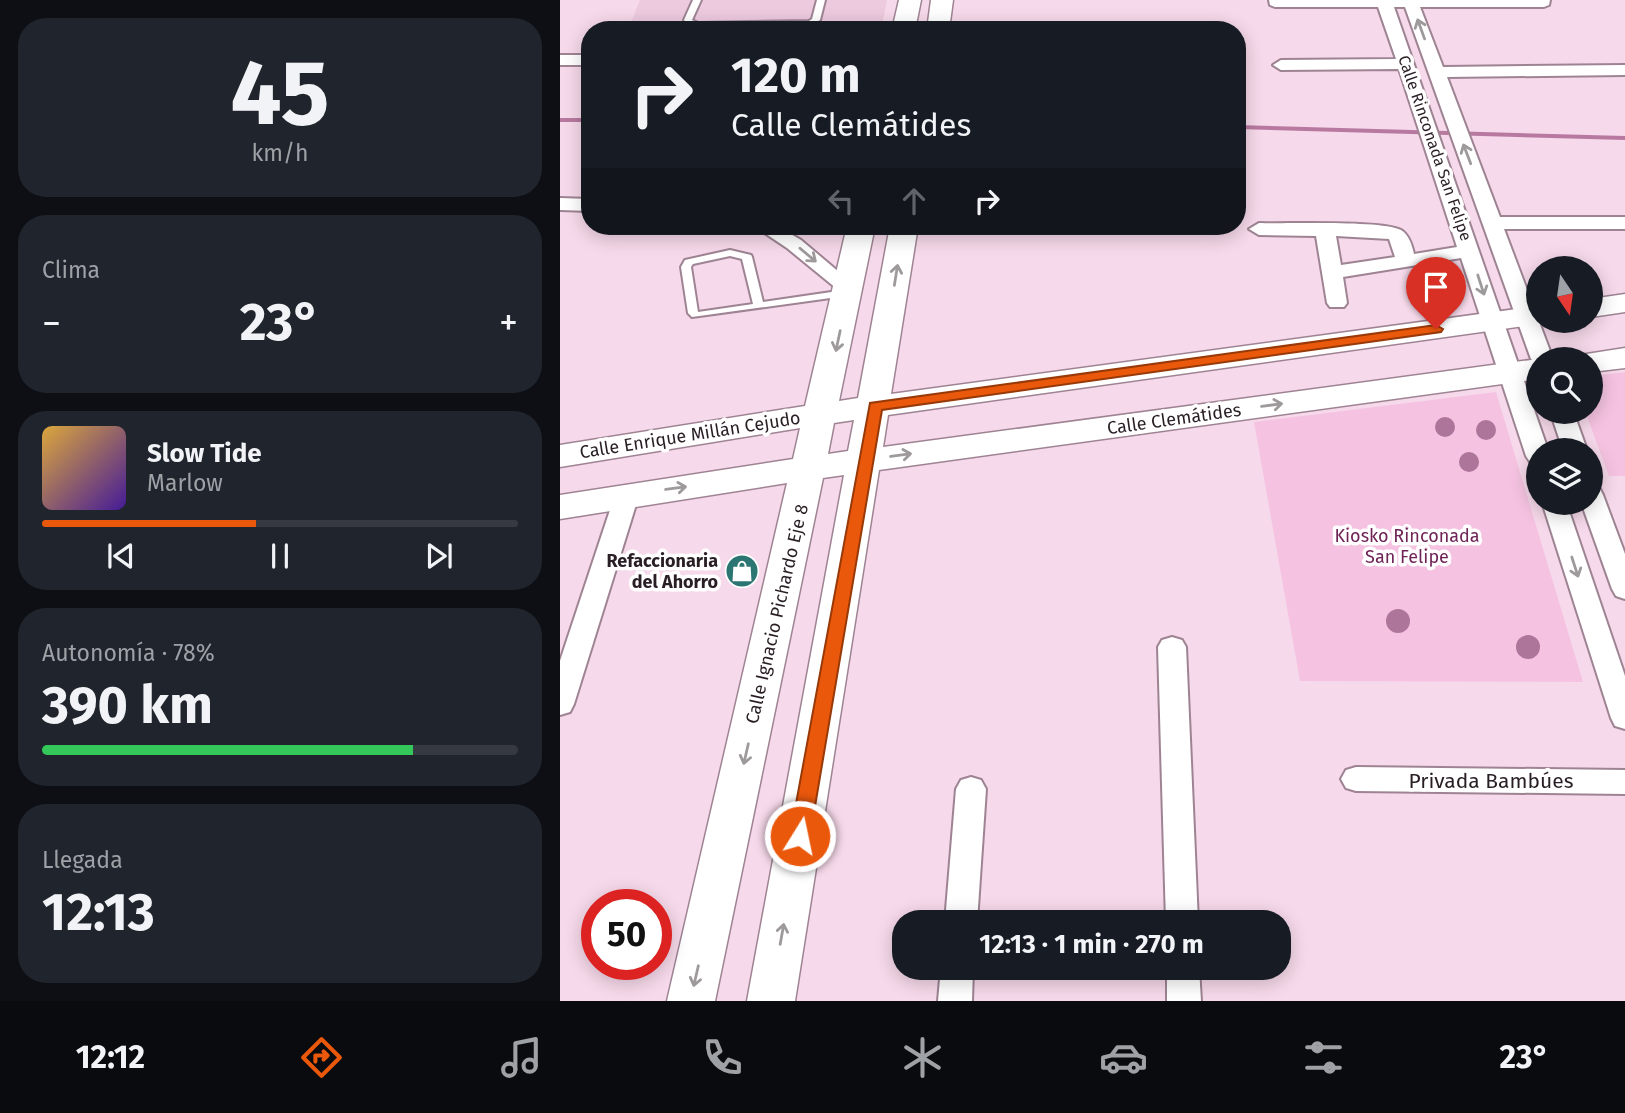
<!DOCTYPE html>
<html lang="es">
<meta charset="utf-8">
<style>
:root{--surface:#171b24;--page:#20242c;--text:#f1f3f6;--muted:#9ea1a6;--line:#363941;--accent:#ea580c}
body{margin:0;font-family:"Fira Sans",sans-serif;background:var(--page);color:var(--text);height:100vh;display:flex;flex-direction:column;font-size:26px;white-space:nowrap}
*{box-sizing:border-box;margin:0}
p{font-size:23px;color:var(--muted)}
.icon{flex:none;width:38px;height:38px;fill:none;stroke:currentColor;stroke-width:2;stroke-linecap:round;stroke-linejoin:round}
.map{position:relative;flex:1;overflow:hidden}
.drawer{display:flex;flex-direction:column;gap:18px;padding:18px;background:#0d0f14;width:560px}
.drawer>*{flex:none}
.guide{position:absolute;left:21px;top:21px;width:665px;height:214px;border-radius:28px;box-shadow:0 4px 18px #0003;background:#171b24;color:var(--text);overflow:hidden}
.needle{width:46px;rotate:167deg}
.controls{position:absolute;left:966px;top:256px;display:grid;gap:14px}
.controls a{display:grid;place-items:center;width:77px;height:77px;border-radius:50%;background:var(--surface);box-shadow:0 4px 18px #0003;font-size:35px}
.speed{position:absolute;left:21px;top:889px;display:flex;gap:14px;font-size:35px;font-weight:700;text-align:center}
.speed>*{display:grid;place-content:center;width:91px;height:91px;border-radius:50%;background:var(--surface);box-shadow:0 4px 18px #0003;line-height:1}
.speed .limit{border:10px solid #d22;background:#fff;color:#111}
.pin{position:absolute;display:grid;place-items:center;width:60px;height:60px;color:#fff;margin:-72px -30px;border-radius:50% 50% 50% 0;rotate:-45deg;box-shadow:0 0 7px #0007}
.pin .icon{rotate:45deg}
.me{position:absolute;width:77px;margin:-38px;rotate:10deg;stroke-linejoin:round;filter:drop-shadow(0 0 5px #0008)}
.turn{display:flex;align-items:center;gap:24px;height:147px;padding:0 35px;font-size:32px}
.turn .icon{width:91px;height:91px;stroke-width:2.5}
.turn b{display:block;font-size:49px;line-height:60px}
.lanes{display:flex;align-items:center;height:66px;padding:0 35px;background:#0003;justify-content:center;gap:35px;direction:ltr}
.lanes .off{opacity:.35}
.big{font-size:52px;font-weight:700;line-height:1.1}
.drawer .widget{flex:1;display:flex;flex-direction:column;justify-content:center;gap:10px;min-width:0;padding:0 24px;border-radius:28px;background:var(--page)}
.drawer .dial{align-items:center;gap:0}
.dial b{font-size:91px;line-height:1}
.song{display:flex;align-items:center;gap:21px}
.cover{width:84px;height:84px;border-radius:10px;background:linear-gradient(135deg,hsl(40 70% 55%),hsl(260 70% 35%))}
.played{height:7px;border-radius:4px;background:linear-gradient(90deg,var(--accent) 45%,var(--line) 45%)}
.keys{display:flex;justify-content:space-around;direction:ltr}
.heat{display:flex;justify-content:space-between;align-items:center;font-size:38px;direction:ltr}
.charge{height:10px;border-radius:5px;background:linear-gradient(90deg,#34c759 78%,var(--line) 0)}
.trip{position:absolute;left:332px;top:910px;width:399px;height:70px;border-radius:28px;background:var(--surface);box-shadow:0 4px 18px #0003;font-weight:700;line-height:70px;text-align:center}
.menu{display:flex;height:112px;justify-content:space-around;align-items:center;background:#090b0e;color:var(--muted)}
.menu .icon{width:49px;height:49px}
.menu .selected{color:var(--accent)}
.menu b{font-size:32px;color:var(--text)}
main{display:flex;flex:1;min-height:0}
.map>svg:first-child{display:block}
.built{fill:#edcade}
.green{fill:#f5c3e1}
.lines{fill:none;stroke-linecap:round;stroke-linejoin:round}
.stream{fill:#b879a0;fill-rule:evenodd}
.lane-casing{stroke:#9e8493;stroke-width:4}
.street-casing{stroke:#9e8493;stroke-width:4}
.secondary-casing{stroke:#9e8493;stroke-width:3}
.lane{fill:#fff;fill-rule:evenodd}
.street{fill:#fff;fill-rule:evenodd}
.secondary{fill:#fff;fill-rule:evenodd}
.tree{fill:#ac7599}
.oneway{stroke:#9e9a9c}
.route{fill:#ea580c;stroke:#983908;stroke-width:2}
.labels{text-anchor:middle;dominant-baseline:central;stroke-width:7;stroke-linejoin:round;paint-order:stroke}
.far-street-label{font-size:16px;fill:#281e24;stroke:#fff}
.street-label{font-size:18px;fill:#281e24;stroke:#fff}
.park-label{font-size:18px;fill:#6f2357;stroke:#fff}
.poi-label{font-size:18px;font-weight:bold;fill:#281e24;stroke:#fff;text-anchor:end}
.near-street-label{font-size:21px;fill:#281e24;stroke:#fff}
</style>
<main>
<section class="drawer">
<div class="widget dial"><b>45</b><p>km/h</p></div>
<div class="widget"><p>Clima</p>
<div class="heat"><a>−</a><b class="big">23°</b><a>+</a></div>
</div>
<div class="widget">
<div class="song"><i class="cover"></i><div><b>Slow Tide</b><p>Marlow</p></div></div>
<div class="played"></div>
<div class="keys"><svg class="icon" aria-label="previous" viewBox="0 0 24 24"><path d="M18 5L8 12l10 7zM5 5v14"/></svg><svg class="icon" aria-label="pause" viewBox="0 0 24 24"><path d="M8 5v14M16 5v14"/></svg><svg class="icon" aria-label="next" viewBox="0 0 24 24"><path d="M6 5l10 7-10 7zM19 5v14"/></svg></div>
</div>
<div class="widget"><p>Autonomía · 78%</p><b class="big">390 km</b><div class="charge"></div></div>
<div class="widget"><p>Llegada</p><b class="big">12:13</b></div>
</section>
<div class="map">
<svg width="1065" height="1001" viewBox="0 0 1065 1001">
<rect width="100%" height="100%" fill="#f6d9ea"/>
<path class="built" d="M80,0H327L321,30H68Z"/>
<g class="green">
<path d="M1065,372V476H1049L1025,411H1031V376Z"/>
<path d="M936,392L1023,682L740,681L694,422Z"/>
</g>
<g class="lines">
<g class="stream">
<rect x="0" y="118" width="30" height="4"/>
<path d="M677,125L1065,136V140L677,129Z"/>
</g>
<defs>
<g id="lane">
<path d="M133,0H141L132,20L138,23L249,21L252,19L257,0H265L260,20L250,25L138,27L128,26L124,20Z"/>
<path d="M170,250L191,255L192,257L203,302L285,290L290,293L285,296L132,317L128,313L121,267L125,260ZM170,256L182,259L193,304L138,312L131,267L133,264Z"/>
</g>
<g id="street">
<path d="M709,0H990L989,5L984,7H860L883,67L1065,65V75L887,77L940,217H1065V229H944L993,359H978V365L971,359L845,7H834L988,450H978V464L970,462L966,456L901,258L783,277L787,303L784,307H770L767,303L756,236L699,235L689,229L699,223C727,224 821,220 841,230C849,235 852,245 854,254L897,247L839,69L721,70L713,65L721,60L836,59L818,7H715L710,5ZM776,236L829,239L835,257L781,265Z"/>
<rect x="0" y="55" width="30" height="10"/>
<path d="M0,198L30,199V211L0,210Z"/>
<path d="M194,226H217L241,240L299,289L296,293H282L227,248Z"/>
<path d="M990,411H1013L1027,450H1003Z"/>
<path d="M67,487L76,489L79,495L14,704L10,712L0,715V661L55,495L58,489Z"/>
<path d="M1031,487L1040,489L1043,495L1065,554V599L1056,596L1052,589L1021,502H1031Z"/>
<path d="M982,502H1006L1065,676V729L1055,726L1051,718Z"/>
<path d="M612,637L622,640L626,647L638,922H606L598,647L602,640Z"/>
<path d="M796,767L1065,770V794L796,791L786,788L781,779L786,770Z"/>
<path d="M411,777L421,780L426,789L417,922H385L396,789L401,780Z"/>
<path d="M381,968H413L412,1001H378Z"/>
<path d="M607,968H639L641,1001H607Z"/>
</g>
<g id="secondary">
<path d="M339,0H361L355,30H332Z"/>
<path d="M371,0H393L389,30H367Z"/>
<path d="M287,226H315L279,401L298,398L330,226H358L331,394L978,306V320H989L978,324L328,415L323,447L978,359V379L319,470L235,1001H187L284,475L263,478L155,1001H107L227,483L0,519V495L233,459L240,428L0,467V445L245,406ZM294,420L288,451L268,454L274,423Z"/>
<path d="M1065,294V312L1031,317V299Z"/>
<path d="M1065,348V368L1031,372V359H1017L1020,355Z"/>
</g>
</defs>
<use href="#lane" class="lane-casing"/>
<use href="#street" class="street-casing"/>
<use href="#secondary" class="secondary-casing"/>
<use href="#lane" class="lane"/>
<use href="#street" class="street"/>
<use href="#secondary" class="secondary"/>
</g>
<g class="tree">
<circle cx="885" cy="427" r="10"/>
<circle cx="926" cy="430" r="10"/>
<circle cx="909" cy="462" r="10"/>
<circle cx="838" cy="621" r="12"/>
<circle cx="968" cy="647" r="12"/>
</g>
<defs><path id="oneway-shaft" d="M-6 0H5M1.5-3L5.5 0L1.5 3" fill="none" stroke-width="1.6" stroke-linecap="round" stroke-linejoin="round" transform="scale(1.75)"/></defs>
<g class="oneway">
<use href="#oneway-shaft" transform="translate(861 29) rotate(-110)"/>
<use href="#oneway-shaft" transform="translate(907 154) rotate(-111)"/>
<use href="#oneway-shaft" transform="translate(248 255) rotate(40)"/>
<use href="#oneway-shaft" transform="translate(336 275) rotate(-81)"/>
<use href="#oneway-shaft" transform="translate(921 285) rotate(72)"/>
<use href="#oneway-shaft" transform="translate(278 341) rotate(102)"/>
<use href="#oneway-shaft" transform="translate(712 405) rotate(-8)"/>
<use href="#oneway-shaft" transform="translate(341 455) rotate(-8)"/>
<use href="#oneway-shaft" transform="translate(116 488) rotate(-8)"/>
<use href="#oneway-shaft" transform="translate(1015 567) rotate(72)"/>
<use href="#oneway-shaft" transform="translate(186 754) rotate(103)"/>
<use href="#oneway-shaft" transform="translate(222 934) rotate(-80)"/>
<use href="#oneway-shaft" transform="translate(136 976) rotate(103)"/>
</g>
<path class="route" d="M876,325L883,329L881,332L322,410L250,836L247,842L240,845L233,842L230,836L310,403Z"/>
<defs>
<symbol id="shop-disc" viewBox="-11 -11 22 22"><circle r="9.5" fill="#2b7572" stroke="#fff"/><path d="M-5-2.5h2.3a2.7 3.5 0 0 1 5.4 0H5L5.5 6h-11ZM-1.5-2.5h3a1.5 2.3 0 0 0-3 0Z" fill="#fff"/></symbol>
</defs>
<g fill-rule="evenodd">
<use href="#shop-disc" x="163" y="552" width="38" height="38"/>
</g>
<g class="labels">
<g class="far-street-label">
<text transform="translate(875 148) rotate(71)">Calle Rinconada San Felipe</text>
</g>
<g class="street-label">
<text transform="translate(614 419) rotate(-8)">Calle Clemátides</text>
<text transform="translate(130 435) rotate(-9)">Calle Enrique Millán Cejudo</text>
<text transform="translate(217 614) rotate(-77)">Calle Ignacio Pichardo Eje 8</text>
</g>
<g class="park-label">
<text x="847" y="536">Kiosko Rinconada<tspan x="847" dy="21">San Felipe</tspan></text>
</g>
<g class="poi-label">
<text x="158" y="561">Refaccionaria<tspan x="158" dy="21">del Ahorro</tspan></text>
</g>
<g class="near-street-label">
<text x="931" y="781">Privada Bambúes</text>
</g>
</g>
</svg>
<div class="controls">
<a><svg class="needle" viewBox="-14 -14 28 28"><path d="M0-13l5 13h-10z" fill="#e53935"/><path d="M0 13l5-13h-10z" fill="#9ea1a6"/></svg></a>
<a><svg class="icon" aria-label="search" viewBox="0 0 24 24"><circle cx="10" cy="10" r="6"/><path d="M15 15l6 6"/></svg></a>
<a><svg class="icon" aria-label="layers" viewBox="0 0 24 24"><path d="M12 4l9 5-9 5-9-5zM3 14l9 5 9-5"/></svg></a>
</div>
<div class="speed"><div class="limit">50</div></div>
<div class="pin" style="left:876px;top:329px;background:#d93025"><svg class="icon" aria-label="arrive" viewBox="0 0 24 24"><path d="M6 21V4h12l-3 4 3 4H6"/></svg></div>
<svg class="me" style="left:240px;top:836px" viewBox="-20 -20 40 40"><circle r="17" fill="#ea580c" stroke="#fff" stroke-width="3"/><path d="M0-11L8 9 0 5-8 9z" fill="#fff"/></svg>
<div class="trip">12:13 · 1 min · 270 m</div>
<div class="guide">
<div class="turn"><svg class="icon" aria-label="right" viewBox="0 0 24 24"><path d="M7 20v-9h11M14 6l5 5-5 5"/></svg><div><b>120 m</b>Calle Clemátides</div></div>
<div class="lanes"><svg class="icon off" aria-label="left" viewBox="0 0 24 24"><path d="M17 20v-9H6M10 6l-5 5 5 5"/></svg><svg class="icon off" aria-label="ahead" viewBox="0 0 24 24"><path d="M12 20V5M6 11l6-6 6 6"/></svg><svg class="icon" aria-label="right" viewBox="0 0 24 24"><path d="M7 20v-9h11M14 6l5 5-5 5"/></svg></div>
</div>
</div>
</main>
<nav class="menu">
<b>12:12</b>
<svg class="icon selected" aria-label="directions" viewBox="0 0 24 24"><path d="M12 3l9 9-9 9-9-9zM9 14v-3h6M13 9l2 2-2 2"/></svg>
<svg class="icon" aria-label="music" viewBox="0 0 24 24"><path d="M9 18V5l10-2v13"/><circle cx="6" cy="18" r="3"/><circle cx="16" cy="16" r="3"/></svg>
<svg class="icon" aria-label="phone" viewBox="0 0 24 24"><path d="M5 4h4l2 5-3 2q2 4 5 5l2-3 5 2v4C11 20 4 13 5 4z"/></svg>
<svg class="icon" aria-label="climate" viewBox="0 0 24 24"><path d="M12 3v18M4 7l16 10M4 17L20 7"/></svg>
<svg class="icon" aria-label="car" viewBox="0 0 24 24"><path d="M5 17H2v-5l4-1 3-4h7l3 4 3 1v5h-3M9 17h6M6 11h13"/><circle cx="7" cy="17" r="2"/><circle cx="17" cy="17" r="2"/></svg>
<svg class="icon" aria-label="filters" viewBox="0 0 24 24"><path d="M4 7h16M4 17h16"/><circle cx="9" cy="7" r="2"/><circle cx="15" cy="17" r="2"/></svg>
<b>23°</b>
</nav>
